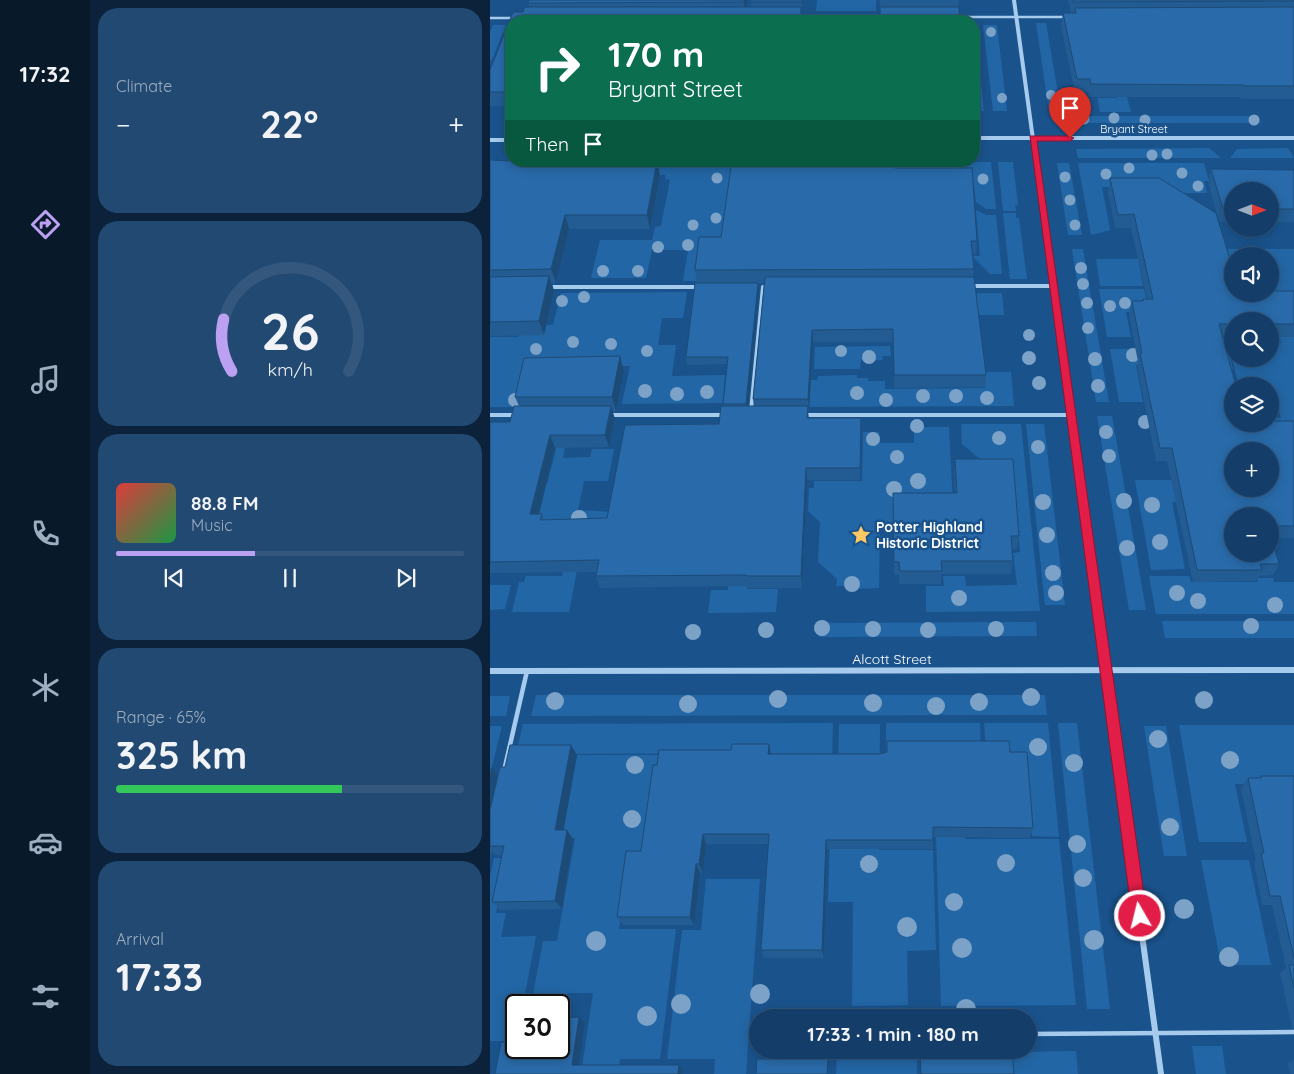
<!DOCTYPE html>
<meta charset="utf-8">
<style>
:root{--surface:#143e69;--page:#214971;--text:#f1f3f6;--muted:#9daec0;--line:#33577d;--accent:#bca0f2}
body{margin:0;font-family:Quicksand,sans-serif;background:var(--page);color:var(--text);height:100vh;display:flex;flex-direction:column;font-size:19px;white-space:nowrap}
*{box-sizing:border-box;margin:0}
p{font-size:16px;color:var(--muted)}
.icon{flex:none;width:28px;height:28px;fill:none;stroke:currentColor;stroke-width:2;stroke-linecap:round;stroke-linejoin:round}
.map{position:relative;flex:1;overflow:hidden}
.details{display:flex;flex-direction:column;gap:8px;padding:8px;background:#0b223a;width:400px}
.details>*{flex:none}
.top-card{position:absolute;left:15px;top:15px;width:475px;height:152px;border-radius:20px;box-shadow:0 2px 12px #0003,0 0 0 1px var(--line);background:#0b6e4f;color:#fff;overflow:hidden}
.needle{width:32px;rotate:90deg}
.controls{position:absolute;left:734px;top:182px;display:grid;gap:10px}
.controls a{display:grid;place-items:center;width:55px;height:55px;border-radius:50%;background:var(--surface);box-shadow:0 2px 12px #0003,0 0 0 1px var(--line);font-size:25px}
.speed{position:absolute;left:15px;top:994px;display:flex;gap:10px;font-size:25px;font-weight:700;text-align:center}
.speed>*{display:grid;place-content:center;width:65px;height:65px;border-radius:50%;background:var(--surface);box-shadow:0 2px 12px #0003,0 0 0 1px var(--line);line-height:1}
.speed .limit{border:2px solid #111;border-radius:8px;background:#fff;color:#111}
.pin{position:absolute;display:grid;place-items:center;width:42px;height:42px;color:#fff;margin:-51px -21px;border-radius:50% 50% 50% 0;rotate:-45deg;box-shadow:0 0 5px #0007}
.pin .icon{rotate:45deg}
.me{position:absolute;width:55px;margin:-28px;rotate:352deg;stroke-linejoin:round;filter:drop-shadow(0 0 4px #0008)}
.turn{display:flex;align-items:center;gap:18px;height:105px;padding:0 20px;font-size:22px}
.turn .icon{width:65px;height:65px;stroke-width:2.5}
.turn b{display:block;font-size:35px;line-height:42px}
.then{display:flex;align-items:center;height:48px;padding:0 20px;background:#0003;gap:10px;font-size:19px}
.big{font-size:38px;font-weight:700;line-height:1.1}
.details .tile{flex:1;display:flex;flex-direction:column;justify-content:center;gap:8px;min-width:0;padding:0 18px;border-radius:20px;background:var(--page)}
.details .dial{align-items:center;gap:0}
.dial svg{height:130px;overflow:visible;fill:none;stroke:var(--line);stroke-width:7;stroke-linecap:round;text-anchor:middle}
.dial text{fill:var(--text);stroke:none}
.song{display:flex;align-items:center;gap:15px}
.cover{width:60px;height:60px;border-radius:8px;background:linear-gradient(135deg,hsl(0 70% 55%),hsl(140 70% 35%))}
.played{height:5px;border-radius:2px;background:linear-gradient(90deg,var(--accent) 40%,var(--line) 40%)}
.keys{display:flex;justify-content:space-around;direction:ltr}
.heat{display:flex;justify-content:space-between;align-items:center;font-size:28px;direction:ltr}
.charge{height:8px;border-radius:4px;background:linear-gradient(90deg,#34c759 65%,var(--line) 0)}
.trip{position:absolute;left:259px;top:1009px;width:288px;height:50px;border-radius:25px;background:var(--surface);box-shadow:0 2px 12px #0003,0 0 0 1px var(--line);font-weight:700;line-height:50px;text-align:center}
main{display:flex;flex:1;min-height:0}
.dock{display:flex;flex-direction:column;width:90px;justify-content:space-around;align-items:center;background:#08192a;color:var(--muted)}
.dock .icon{width:35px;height:35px}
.dock .on{color:var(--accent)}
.dock b{font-size:22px;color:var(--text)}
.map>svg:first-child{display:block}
.green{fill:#2366a5;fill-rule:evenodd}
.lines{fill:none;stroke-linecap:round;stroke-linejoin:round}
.lane-far2{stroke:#a6cbed;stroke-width:2.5}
.lane-far1{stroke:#a6cbed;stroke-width:4}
.lane{stroke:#a6cbed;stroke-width:4.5}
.street-far2{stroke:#a6cbed;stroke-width:4}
.street-far1{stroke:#a6cbed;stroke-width:4.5}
.street{stroke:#a6cbed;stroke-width:6}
.tree{fill:#7ca2c8}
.wall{fill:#235c92;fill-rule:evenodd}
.shaded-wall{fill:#1d4b77}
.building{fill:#296baa;stroke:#1d4b77;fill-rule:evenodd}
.route{fill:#e11d48;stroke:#92132f}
.labels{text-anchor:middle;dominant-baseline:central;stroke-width:5;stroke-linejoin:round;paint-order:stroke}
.far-street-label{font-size:11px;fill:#fff;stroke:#1a538c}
.poi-label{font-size:14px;font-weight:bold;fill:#fff;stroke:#1a538c;text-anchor:start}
.street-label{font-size:14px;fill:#fff;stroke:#1a538c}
</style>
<main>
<nav class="dock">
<b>17:32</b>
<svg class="icon on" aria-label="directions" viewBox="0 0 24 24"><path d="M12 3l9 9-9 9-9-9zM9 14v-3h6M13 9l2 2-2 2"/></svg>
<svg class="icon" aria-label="music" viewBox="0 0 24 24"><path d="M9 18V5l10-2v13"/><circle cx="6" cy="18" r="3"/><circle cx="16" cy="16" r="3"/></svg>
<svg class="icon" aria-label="phone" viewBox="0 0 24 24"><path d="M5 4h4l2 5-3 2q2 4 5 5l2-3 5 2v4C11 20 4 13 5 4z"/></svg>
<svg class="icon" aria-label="climate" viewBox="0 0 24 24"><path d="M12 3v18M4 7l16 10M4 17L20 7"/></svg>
<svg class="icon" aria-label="car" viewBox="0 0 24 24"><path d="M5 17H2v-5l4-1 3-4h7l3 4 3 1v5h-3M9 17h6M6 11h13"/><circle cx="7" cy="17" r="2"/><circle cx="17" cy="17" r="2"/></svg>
<svg class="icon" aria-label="filters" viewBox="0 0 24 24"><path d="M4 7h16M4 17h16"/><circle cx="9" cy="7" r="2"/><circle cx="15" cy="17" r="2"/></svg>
</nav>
<section class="details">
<div class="tile"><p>Climate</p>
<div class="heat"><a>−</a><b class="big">22°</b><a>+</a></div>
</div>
<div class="tile dial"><svg viewBox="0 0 100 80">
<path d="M14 69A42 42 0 1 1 86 69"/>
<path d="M14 69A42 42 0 0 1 9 37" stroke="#bca0f2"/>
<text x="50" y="56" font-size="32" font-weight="700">26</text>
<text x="50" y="72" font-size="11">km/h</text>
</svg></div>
<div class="tile">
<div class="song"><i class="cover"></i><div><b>88.8 FM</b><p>Music</p></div></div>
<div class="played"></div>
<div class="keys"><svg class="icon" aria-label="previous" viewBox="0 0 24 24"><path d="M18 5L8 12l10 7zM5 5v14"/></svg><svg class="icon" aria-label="pause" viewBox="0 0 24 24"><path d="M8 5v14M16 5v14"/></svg><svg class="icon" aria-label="next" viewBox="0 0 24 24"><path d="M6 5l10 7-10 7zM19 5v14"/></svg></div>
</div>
<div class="tile"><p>Range · 65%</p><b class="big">325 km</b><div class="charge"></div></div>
<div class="tile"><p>Arrival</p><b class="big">17:33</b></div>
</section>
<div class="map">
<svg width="804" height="1074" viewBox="0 0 804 1074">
<rect width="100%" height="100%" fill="#1a538c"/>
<g class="green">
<path d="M327,0H386V11H326Z"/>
<path d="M546,23H556L571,111H559Z"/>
<path d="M484,24H485L494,111H484V94H488L484,62Z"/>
<path d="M3,25H16L2,60H0V32Z"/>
<path d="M493,25H507L517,111H503Z"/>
<path d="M619,61H627L641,112H610L607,98H627Z"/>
<path d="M581,116H768L771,123H583Z"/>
<path d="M719,148L731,158H588L586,149Z"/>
<path d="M798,148L804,158H740L747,149Z"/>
<path d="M167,162H262L234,281H193L198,250H162L156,278H101L110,240H162L165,227L171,226L180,180L175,179L176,175H164Z"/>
<path d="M417,162H501L506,209H496L486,202L483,178H419L371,164Z"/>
<path d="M508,162H523L528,205H525L526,211H513Z"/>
<path d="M567,163H579L592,235H578Z"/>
<path d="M588,163H714L719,181H714L717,193H679L677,187H612L620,230L601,235Z"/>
<path d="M486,210L496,215H506L512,274H500L482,256H490Z"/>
<path d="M513,213H526V218H529L537,279H520Z"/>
<path d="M582,249H593L619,402H606Z"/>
<path d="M730,249H804V304H745ZM742,256H780V294H742Z"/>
<path d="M606,259H648L653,286H610Z"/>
<path d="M609,289H654L656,298H667L647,312H636L641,337H617Z"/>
<path d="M197,292L193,318H172L168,345H186L182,376L235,375L233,403L132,404L140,366H99L34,374L25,407H0V337H28L32,325H63L71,293Z"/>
<path d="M512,293L514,315H488L417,294Z"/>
<path d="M780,306H804V461L780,424V418H791L785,396H780V386H749L738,343H742V359H780V343H791Z"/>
<path d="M400,346L401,356H393L392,360H371L370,369H324L325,347Z"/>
<path d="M620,349H738L743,369H682L680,365H646L653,402H629Z"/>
<path d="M494,372H521L524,406L293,407L295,380H327L328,376L367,375V378H378V381H395V389L495,388Z"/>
<path d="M607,416H622L656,610H639Z"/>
<path d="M471,424H531L550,611L436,612V586H454L453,576H475L476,586L527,585L523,553L530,552L523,471H504L472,444Z"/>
<path d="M536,424H554L575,605H555Z"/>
<path d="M424,427H459L463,506L418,523H390L389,588L366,589L365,586H346L347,579L328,562L330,522L318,511L319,488H324V481H372L373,432H389L390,443H424Z"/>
<path d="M68,441H76L73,458L100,457L102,449H124L118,481H94L88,510L123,512L88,565L79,612H22L29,582H34L36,576H72L83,522H40L23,484H57Z"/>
<path d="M645,480H742V489H780V516H742L721,502H682L695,569L661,570Z"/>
<path d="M261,547L257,589H288L286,612L218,613L221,590H238L239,579Z"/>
<path d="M659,576H699L701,582H768L767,578H783L784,582H804V614H666Z"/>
<path d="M0,585H21L15,609L0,610Z"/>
<path d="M672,621H804V638H675Z"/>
<path d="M546,622L547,636L329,637L330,623Z"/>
<path d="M46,695H555L557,715L41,716Z"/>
<path d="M0,696H20L16,716H0Z"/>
<path d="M343,723L342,762L282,763L283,753L26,754L33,724Z"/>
<path d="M396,723H490L491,749L396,750Z"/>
<path d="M494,723H558L569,837L542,836L536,763L496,751Z"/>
<path d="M568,723H587L620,1009H597Z"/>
<path d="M349,724H390L389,850H443L446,950L417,951L418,1005L362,1006L363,902H338L342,773L348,772Z"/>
<path d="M689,725H804V784H745L757,842H709Z"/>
<path d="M0,726H12L0,774Z"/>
<path d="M654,726H676L697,856H674Z"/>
<path d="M87,755H172L154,853L140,854L129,929H186L170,1059H130L128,1074H91L103,993H78L66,1005H41L53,941H67L85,838L72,837Z"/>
<path d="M444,766H471L475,839H569L586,1005L451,1006Z"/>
<path d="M4,858H17L6,913H16L11,937L46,936L33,1005H26V1041H0V876Z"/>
<path d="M711,860H759L781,965H731Z"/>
<path d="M216,879H270L256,1074H224L225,1059H177L192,930H211Z"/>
<path d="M702,1046H732L736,1074H706Z"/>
<path d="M586,1051L588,1074H524L522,1052Z"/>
<path d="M347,1055H427V1074H346Z"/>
</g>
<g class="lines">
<g class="lane-far2">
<path d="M466,17H577"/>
<path d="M0,18H24"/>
</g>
<g class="lane-far1">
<path d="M482,286H563"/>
<path d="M60,287H208"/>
<path d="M261,411L273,287"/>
<path d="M0,415H26"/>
<path d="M121,415H234"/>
<path d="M316,415H581"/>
</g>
<g class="lane">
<path d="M14,771L37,671"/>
<path d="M538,1034L804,1032"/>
</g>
<g class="street-far2">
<path d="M524,0L561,271"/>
<path d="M484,138H804"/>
<path d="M0,140H21"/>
</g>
<path class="street-far1" d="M561,270L609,622"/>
<g class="street">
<path d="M609,620L671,1074"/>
<path d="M0,671L804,670"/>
</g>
</g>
<g class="tree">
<circle cx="501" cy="32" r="5"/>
<circle cx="561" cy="95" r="5"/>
<circle cx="512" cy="98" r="5"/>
<circle cx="624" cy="118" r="5.5"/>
<circle cx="594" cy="119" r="5.5"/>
<circle cx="655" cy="120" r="5.5"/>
<circle cx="764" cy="120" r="5.5"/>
<circle cx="677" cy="154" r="5.5"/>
<circle cx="662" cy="155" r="5.5"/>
<circle cx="639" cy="168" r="5.5"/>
<circle cx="692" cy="173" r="5.5"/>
<circle cx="616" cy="174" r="5.5"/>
<circle cx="575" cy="177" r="5.5"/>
<circle cx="227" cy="178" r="5.5"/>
<circle cx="493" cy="179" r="5.5"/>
<circle cx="708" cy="186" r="5.5"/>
<circle cx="580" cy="200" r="5.5"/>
<circle cx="226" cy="218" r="5.5"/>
<circle cx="203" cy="225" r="5.5"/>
<circle cx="585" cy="225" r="5.5"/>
<circle cx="198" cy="245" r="6"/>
<circle cx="168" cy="247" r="6"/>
<circle cx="591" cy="268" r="6"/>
<circle cx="113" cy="271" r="6"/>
<circle cx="148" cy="271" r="6"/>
<circle cx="593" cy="284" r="6"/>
<circle cx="94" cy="297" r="6"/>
<circle cx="72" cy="301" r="6"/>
<circle cx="597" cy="303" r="6"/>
<circle cx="635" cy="303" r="6"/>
<circle cx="620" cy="306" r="6"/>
<circle cx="598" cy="328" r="6"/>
<circle cx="539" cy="335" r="6"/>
<circle cx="83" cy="342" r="6"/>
<circle cx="121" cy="344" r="6"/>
<circle cx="46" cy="349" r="6"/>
<circle cx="157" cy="351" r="6"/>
<circle cx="351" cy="351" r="6"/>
<circle cx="643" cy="355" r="7"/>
<circle cx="379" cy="357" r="7"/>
<circle cx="539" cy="358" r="7"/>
<circle cx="605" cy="359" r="7"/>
<circle cx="549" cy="383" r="7"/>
<circle cx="608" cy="386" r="7"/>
<circle cx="155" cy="391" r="7"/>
<circle cx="217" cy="392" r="7"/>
<circle cx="367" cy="393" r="7"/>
<circle cx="187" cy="394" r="7"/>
<circle cx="433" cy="396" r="7"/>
<circle cx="466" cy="396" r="7"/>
<circle cx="497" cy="398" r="7"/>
<circle cx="25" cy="400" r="7"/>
<circle cx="396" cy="400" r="7"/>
<circle cx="655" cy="422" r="7"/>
<circle cx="427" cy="426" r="7"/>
<circle cx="616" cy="432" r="7"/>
<circle cx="509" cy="438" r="7"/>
<circle cx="383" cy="439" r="7"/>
<circle cx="548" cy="447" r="7"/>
<circle cx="619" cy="456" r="7"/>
<circle cx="407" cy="457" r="7"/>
<circle cx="428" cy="481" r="8"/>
<circle cx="404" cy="489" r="8"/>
<circle cx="634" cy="501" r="8"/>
<circle cx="553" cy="502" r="8"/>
<circle cx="662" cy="505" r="8"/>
<circle cx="89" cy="518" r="8"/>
<circle cx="557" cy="535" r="8"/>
<circle cx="670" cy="542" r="8"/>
<circle cx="637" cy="548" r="8"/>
<circle cx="563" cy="573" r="8"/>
<circle cx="362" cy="584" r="8"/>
<circle cx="566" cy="593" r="8"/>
<circle cx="687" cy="593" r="8"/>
<circle cx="469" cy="598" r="8"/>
<circle cx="708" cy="601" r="8"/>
<circle cx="785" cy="605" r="8"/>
<circle cx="761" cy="626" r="8"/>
<circle cx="332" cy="628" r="8"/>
<circle cx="383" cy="629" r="8"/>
<circle cx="506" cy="629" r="8"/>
<circle cx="276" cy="630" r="8"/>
<circle cx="438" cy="630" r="8"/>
<circle cx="203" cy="632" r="8"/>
<circle cx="541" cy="697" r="9"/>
<circle cx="288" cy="699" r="9"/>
<circle cx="714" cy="700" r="9"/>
<circle cx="65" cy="701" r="9"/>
<circle cx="489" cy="702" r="9"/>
<circle cx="383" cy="703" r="9"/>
<circle cx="198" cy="704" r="9"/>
<circle cx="446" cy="706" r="9"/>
<circle cx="668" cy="739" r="9"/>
<circle cx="548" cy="747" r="9"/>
<circle cx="740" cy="760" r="9"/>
<circle cx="584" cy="763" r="9"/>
<circle cx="145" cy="765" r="9"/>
<circle cx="142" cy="819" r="9"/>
<circle cx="680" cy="827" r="9"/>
<circle cx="587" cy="844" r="9"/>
<circle cx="516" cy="863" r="9"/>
<circle cx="379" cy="864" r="9"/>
<circle cx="593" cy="878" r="9"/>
<circle cx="464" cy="902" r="9"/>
<circle cx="694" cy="909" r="10"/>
<circle cx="417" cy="927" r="10"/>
<circle cx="604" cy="940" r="10"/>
<circle cx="106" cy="941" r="10"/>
<circle cx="472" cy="948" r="10"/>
<circle cx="739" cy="957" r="10"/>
<circle cx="270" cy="994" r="10"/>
<circle cx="191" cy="1004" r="10"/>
<circle cx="476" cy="1009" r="10"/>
<circle cx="157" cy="1016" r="10"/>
</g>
<g class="wall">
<path d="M39,0H258L257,7H261V0H313L312,15H390V0H469L468,7H469L470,21H21V106H0V70L23,12H33L35,7H39L38,3Z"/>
<path d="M578,0H804V99H751L750,97H599L598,92H585L571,26L573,13H581Z"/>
<path d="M0,160L167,161L170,176L160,229H79L66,283H62L64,291L54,335L0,336Z"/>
<path d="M405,168L487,241L486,254H482L484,269L483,277L496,375L495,387L404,388L403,342H323L319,411H318L319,418L371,431L370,480H317L312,588H258V586L110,588L106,576V572L0,573V422H20L29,406L25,397L134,371L126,411H122L125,419L119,447L65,448L49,514H52L54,520L117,518L229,424L233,406V404L237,364L197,365L196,357L207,283L205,270L231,237ZM268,283H274L263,399L264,406H258L269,290Z"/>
<path d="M721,169L804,170V222H780V191H742V222H729L718,182Z"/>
<path d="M620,178L742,294L804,291V337H780V321H742V337H733L742,424L782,421H804V538H782L789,564L783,575L769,576L766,581L703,582L677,461H666L647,366L648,362L639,315L642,301H652L653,299H657L641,228H625L618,192ZM780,516V554H742Z"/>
<path d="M465,459L529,536L527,549H522L523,561L521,574H451V584H409V575H404L403,493H465L464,473Z"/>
<path d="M520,752L543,828L540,838L443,837V849H337L334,958H274L271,950L278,844H216L213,873H210L204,925H133L127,917L151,851L167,765L281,754Z"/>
<path d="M87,755L73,830L83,839L72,909L10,910L2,902L12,855H5L3,853H0V767L8,776L15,767Z"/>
<path d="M771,776H804V1028H802L790,973L796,968L782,905H772L764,862L766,860L751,789L758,778H769Z"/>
<path d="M804,1060V1074H800L798,1063Z"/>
</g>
<g class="shaded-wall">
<path d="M254,0H258L255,15L254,2Z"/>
<path d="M312,0H313L312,14Z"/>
<path d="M167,161L170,176L160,229L157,215Z"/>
<path d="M75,215L79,229L66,283L61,269Z"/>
<path d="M59,276L64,291L54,335L49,321Z"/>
<path d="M268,283L269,290L258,411L256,404Z"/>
<path d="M322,330L323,342L319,411L318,399Z"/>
<path d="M130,356L134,371L126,411L122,397Z"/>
<path d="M121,406L125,419L119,447L115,435Z"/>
<path d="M60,435L65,448L46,526L40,514Z"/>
<path d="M316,468L317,480L312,588L311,576Z"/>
<path d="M279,744L281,755L278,754Z"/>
<path d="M81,745L87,755L72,839L65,830Z"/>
<path d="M2,767L9,777L0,816V774Z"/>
<path d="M77,830L83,839L72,909L65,901Z"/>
<path d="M213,834L216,844L213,873L209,864Z"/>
<path d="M336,840L337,849L334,958L332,950Z"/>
<path d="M206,864L210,873L204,925L200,917Z"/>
<path d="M89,1017L95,1023L88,1070L82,1065Z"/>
<path d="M189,1065L193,1070L192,1074H188Z"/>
</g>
<g class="building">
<path d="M39,0H254V2L38,3Z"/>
<path d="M261,0H312V2H260Z"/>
<path d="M583,0H804V1L583,2Z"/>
<path d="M35,7H311V15H390V7H469L470,21H21V92H0V70L23,12H33Z"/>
<path d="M804,7V86H755L754,85L601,84L600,79H587L573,13H586L585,8Z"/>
<path d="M0,160L21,161H167L157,215H75L61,269L0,270Z"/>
<path d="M252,161L405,162V168H482L487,241H481L484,269L205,270L209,237H231L241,167H251Z"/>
<path d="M721,169L804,170V209H780V191H742V209H733Z"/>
<path d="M620,178H669L726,213L742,266V294H780V291H804V324H780V321H742V324H729L746,386H742V424H780V414L782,421H804V526H780V516H742V554H780V530L789,564H770L772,570H707L682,448H670L650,353H652L642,301H653V299H663L644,214L628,215ZM742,451H780V489H742Z"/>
<path d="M59,276L49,321L0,322V277Z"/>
<path d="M275,277H484L496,375H404L403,329L322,330L318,399H263Z"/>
<path d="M205,283H268L256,404H233L238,357H196Z"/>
<path d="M130,356L122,397H25L34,358Z"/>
<path d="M24,406H121L115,435H60L40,514H52L50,520L117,518L135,425L229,424L231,406H318L317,418H371L370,468H316L311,576H256V575L106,576L109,560L0,562V422H20Z"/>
<path d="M465,459H523L529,536H521L523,561H451L452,571H410L409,562H404L403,493H467Z"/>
<path d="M397,741H519L520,752H537L543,828L443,827V840H336L332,950H271L279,834H213L209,864H206L200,917H127L136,851H151L163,765H167L169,750H241L242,744H279L278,754H390L397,752Z"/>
<path d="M20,745H81L65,830H77L65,901L2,902L14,846H0V810L10,767H15Z"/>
<path d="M771,776H804V958L790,896H780L771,853H774L758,778H771Z"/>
<path d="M799,965H804V988Z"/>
<path d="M89,1017L82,1065H189L188,1074H5L11,1042H26V1048H69V1018Z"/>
<path d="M522,1051L524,1074H431L430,1052Z"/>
<path d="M267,1059H338L337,1074H266Z"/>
</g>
<path class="route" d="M540,136H580L584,138L580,141H547L657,916L655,921L650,923L644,921L642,916Z"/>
<defs>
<symbol id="sight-bare" viewBox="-9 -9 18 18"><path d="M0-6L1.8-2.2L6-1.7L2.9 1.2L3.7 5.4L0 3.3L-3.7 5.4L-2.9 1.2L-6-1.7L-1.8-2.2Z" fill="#ffc863" stroke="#1a538c" stroke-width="2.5" paint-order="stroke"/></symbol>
</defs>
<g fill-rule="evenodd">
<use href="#sight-bare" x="357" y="521" width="28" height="28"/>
</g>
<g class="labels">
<g class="far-street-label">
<text x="644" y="129">Bryant Street</text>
</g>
<g class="poi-label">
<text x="386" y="527">Potter Highland<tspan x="386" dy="16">Historic District</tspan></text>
</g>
<g class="street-label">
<text x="402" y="659">Alcott Street</text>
</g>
</g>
</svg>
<div class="controls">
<a><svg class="needle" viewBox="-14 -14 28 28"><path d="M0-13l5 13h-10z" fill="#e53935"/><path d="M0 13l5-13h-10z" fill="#9daec0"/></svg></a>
<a><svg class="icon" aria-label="sound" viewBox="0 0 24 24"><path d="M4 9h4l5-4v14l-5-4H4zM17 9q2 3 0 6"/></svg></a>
<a><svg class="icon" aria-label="search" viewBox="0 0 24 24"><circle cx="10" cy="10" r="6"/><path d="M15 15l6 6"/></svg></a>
<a><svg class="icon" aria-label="layers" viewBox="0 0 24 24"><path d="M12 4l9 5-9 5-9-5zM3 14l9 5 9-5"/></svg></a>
<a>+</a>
<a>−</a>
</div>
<div class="speed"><div class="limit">30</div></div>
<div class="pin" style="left:580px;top:138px;background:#d93025"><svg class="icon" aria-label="arrive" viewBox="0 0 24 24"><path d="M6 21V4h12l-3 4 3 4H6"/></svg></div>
<svg class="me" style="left:650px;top:916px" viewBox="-20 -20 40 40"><circle r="17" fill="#e11d48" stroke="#fff" stroke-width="3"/><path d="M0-11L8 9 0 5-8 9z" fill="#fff"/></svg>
<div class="trip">17:33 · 1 min · 180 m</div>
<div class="top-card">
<div class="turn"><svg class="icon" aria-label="right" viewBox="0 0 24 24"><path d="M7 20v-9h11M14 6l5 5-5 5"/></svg><div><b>170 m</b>Bryant Street</div></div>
<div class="then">Then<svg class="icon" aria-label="arrive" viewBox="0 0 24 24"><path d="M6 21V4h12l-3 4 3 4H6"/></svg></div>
</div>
</div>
</main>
